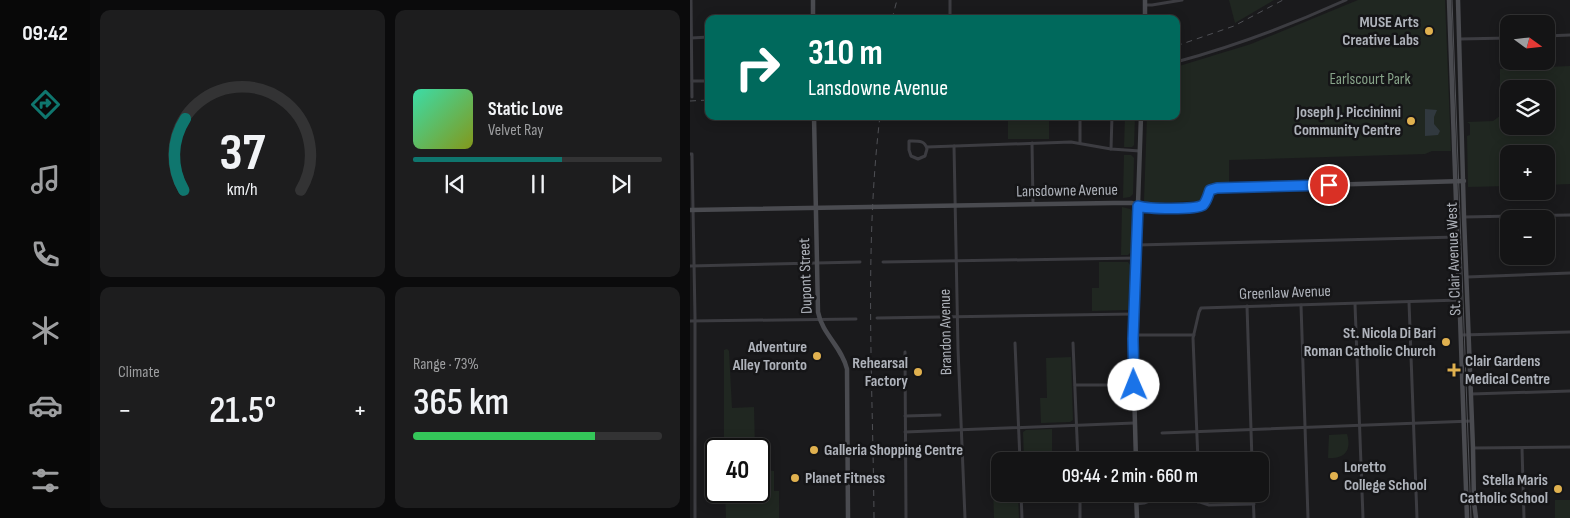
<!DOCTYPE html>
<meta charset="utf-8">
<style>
:root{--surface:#141415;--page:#1d1d1e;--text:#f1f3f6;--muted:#9d9ea0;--line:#333334;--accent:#0f766e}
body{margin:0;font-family:"Sofia Sans Condensed",sans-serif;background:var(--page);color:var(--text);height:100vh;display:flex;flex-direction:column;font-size:19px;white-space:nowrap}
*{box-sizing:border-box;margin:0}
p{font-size:16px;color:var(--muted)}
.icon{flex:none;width:28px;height:28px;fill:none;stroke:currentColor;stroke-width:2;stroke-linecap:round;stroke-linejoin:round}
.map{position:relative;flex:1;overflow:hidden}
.details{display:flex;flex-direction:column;gap:10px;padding:10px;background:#0b0b0c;width:600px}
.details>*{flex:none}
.hud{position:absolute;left:15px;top:15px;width:475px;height:105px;border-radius:10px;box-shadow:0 2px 12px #0003,0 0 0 1px var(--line);background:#00695c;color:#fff;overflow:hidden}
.needle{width:32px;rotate:105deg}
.buttons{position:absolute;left:810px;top:15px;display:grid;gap:10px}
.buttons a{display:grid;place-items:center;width:55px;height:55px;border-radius:10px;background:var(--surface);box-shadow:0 2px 12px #0003,0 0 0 1px var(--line);font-size:25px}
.speed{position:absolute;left:15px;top:438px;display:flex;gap:10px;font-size:25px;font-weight:700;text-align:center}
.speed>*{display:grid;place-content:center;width:65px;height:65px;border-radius:50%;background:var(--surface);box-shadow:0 2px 12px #0003,0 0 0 1px var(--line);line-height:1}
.speed .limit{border:2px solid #111;border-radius:8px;background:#fff;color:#111}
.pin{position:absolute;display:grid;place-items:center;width:42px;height:42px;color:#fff;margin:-21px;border:2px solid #fff;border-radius:50%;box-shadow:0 1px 5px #0007}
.me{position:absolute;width:55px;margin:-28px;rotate:359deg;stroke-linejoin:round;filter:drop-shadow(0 0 4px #0008)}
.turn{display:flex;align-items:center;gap:18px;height:105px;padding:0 20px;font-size:22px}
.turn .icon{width:65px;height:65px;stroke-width:2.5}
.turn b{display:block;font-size:35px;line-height:42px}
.big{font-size:38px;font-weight:600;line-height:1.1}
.details .card{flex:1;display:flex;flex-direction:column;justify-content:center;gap:8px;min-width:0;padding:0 18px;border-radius:10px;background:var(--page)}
.details .dial{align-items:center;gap:0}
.dial svg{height:130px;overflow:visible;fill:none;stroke:var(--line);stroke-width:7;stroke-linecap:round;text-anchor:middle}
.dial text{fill:var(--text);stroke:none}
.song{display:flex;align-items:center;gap:15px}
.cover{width:60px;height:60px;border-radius:8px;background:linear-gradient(135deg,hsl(160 70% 55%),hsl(70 70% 35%))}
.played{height:5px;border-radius:2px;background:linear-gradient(90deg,var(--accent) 60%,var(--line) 60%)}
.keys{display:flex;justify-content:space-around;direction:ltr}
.heat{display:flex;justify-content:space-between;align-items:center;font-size:28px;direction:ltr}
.charge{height:8px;border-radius:4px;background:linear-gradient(90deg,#34c759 73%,var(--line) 0)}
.details .tiles{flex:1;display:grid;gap:10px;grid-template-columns:repeat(2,1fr)}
.trip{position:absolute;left:301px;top:452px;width:278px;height:50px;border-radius:10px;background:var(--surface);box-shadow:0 2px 12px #0003,0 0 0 1px var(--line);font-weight:600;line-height:50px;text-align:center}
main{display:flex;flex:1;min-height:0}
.dock{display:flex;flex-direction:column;width:90px;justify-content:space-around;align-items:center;background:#080808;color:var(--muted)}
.dock .icon{width:35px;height:35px}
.dock .selected{color:var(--accent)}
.dock b{font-size:22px;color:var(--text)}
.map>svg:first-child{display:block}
.green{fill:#202721;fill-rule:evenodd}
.water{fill:#31393f}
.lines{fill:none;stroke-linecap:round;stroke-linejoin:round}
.street{stroke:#3c3c41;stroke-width:3}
.secondary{stroke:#4a4b50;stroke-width:4.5}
.tram{stroke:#4f5055;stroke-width:1}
.rail{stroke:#4f5055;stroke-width:1;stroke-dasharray:6 5;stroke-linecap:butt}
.route-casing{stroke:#114b97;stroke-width:12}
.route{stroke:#1a73e8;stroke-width:9}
.poi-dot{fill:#e0b14f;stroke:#151517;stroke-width:2}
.labels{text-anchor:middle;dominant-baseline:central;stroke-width:5;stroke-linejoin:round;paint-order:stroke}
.poi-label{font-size:16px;font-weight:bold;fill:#aeb2ba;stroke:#151517;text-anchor:end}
.park-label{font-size:16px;fill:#87a389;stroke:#151517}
.street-label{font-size:16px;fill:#aeb2ba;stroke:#151517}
</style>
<main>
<nav class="dock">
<b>09:42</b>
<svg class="icon selected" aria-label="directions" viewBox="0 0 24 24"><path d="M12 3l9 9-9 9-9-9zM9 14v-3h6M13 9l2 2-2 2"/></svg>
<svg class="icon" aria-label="music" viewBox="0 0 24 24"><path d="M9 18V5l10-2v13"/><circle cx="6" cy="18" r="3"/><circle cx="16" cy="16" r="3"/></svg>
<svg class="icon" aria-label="phone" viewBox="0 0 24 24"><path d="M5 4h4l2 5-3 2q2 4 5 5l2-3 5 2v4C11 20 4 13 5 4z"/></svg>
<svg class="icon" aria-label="climate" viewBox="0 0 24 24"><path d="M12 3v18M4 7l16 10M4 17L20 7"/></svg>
<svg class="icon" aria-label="car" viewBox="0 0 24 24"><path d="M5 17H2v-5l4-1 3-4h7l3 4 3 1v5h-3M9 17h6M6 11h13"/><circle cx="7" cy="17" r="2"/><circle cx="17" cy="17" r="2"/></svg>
<svg class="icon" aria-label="filters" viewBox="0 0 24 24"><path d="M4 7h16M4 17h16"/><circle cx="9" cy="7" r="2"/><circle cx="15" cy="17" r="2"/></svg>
</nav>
<section class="details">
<div class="tiles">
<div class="card dial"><svg viewBox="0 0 100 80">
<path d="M14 69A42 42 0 1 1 86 69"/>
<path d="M14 69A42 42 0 0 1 15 25" stroke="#0f766e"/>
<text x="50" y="56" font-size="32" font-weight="700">37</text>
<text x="50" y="72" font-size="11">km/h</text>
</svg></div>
<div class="card">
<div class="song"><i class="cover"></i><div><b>Static Love</b><p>Velvet Ray</p></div></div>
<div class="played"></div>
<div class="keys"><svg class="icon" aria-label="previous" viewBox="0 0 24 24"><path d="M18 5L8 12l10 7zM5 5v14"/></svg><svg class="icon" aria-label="pause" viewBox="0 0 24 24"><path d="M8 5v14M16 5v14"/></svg><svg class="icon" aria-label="next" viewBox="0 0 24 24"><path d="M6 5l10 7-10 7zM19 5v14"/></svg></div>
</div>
<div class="card"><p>Climate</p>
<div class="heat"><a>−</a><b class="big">21.5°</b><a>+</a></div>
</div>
<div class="card"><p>Range · 73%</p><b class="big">365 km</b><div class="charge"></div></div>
</div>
</section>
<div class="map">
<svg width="880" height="518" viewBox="0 0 880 518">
<rect width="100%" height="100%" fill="#1a1a1c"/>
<g class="green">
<path d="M539,0H584L545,23Z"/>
<path d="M668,0H755L761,151H742L735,154L539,160V182C530,183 519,180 515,190C513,195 513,197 508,201L460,203L454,201L457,116H486V67L561,44Z"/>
<path d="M880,66V184L856,185V154H819V186L778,187L777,136L780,135V124L777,122L803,121L810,116V69ZM819,89H856V126H819Z"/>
<rect x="318" y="116" width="41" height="23"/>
<path d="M435,116H445L444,145L442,147H434Z"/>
<path d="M434,155H441L444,158L443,194L440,197L433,198Z"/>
<path d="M432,207L440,209L442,211L441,252L438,255H431Z"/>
<path d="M409,262H438L440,265L438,310L402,311V288H409Z"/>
<path d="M37,349L39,351L42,408L64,407L65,449H34V350Z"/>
<path d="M381,357L383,420L380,422L351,423L350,398H357L356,358Z"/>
<path d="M362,429V454L359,455V461H334L333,432L336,430Z"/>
<path d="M657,434C662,451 654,459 638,458L639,435Z"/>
<path d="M69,462H75V470L84,471V491H89V518H36L35,491H69Z"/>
<path d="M303,484H310V494H328L329,518H304Z"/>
<rect x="865" y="500" width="15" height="18"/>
</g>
<path class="water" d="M735,109L747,110L744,117V124L750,131L748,135L735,136Z"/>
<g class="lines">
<g class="street">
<path d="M1,0L2,97"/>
<path d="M260,0V19"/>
<path d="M455,5H462L492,0"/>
<path d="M856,36L880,35"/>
<path d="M1,38L19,37"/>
<path d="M769,39L819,38"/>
<path d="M486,62C545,46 601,25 656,0"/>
<path d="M2,81H19"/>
<path d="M390,116V143"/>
<path d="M219,141C228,141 235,140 237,149L235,156L228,159L221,156L219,150Z"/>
<path d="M342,143L343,204"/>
<path d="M264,146L268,349L275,518"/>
<path d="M237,147L381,142L421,149L450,151"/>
<path d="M421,149L422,116"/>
<path d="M0,154H2L5,317V518"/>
<path d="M774,217L880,215"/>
<path d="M447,245L767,237"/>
<path d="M193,262L446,258"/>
<path d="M0,266L170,262"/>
<path d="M777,277L880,273"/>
<path d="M719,302L727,518"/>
<path d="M665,304L673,518"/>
<path d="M611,305L618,518"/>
<path d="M557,306L562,461"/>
<path d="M187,318L444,314"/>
<path d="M0,321L166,319"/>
<path d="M444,335H504"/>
<path d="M771,335L880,332"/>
<path d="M325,343L330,461"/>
<path d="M383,343L388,461"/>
<path d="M215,352L216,518"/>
<path d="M385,385H426"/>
<path d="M781,394L880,391"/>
<path d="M215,416L250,415"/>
<path d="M215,432L444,423"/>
<path d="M472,433L782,421"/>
<path d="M783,448L880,447"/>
<path d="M832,448L834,518"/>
<path d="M508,461L503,338L509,312L511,308L770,300"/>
<path d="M331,494L332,518"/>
<path d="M390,494V518"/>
<path d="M563,494L564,518"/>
<path d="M508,502L509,494"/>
<path d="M446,504L454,503L478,494L489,495L519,505L564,504"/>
</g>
<g class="secondary">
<path d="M123,0V19"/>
<path d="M759,0L777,518"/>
<path d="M768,0L774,217L783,448L784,502L786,518"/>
<path d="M455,19V0"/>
<path d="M124,116L128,312C132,334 152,347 157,369L158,518"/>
<path d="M0,210L424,203H442L454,208H461L509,207L516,201L520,190L525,188L774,181"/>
<path d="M446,461L443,351L451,116"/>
<path d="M446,494L447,518"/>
</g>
<path class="tram" d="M762,0L781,518"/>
<g class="rail">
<path d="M202,19L207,0"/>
<path d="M486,46L544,26L593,0"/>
<path d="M0,101L19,100"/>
<path d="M184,518C183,384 174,249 190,116"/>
</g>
</g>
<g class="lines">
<defs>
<path id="route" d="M444,385L443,339L448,206C457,209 506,210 513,205C517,201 518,195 520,190L527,188L639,185"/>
</defs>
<use href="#route" class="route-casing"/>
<use href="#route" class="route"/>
</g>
<g class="poi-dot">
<circle cx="739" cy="31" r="5"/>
<circle cx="721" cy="121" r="5"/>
<circle cx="756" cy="342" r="5"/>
<circle cx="127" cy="356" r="5"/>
<path d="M761.5 362.5h5v5h5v5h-5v5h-5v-5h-5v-5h5z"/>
<circle cx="228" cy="372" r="5"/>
<circle cx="124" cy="450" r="5"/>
<circle cx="644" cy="476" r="5"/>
<circle cx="105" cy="478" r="5"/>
<circle cx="868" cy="489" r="5"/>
</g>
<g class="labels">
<g class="poi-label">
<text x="729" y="22">MUSE Arts<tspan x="729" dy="18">Creative Labs</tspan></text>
<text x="711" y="112">Joseph J. Piccininni<tspan x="711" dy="18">Community Centre</tspan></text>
<text x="746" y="333">St. Nicola Di Bari<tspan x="746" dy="18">Roman Catholic Church</tspan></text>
<text x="117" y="347">Adventure<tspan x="117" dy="18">Alley Toronto</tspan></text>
<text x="775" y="361" text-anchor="start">Clair Gardens<tspan x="775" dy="18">Medical Centre</tspan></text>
<text x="218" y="363">Rehearsal<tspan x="218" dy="18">Factory</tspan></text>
<text x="134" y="450" text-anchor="start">Galleria Shopping Centre</text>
<text x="654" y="467" text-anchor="start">Loretto<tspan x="654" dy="18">College School</tspan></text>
<text x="115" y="478" text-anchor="start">Planet Fitness</text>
<text x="858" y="480">Stella Maris<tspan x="858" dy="18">Catholic School</tspan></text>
</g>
<g class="park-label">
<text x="680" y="79">Earlscourt Park</text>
</g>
<g class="street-label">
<text transform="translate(377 191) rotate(-1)">Lansdowne Avenue</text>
<text transform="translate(764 259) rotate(-92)">St. Clair Avenue West</text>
<text transform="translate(116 276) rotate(-92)">Dupont Street</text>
<text transform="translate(595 293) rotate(-2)">Greenlaw Avenue</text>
<text transform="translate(256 332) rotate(-91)">Brandon Avenue</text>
</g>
</g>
</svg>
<div class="buttons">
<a><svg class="needle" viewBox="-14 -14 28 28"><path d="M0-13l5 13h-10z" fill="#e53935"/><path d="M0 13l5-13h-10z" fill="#9d9ea0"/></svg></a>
<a><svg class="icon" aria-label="layers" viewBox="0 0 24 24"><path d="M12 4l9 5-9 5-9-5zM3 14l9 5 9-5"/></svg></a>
<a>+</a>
<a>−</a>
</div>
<div class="speed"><div class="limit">40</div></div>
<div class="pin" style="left:639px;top:185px;background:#d93025"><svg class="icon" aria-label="arrive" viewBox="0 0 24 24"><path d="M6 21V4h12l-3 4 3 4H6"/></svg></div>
<svg class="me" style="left:444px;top:385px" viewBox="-20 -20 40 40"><circle r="19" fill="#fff"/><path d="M0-13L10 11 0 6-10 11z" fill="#1a73e8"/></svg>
<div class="trip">09:44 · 2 min · 660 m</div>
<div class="hud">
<div class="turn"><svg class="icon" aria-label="right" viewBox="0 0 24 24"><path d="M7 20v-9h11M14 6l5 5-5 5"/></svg><div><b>310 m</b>Lansdowne Avenue</div></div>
</div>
</div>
</main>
